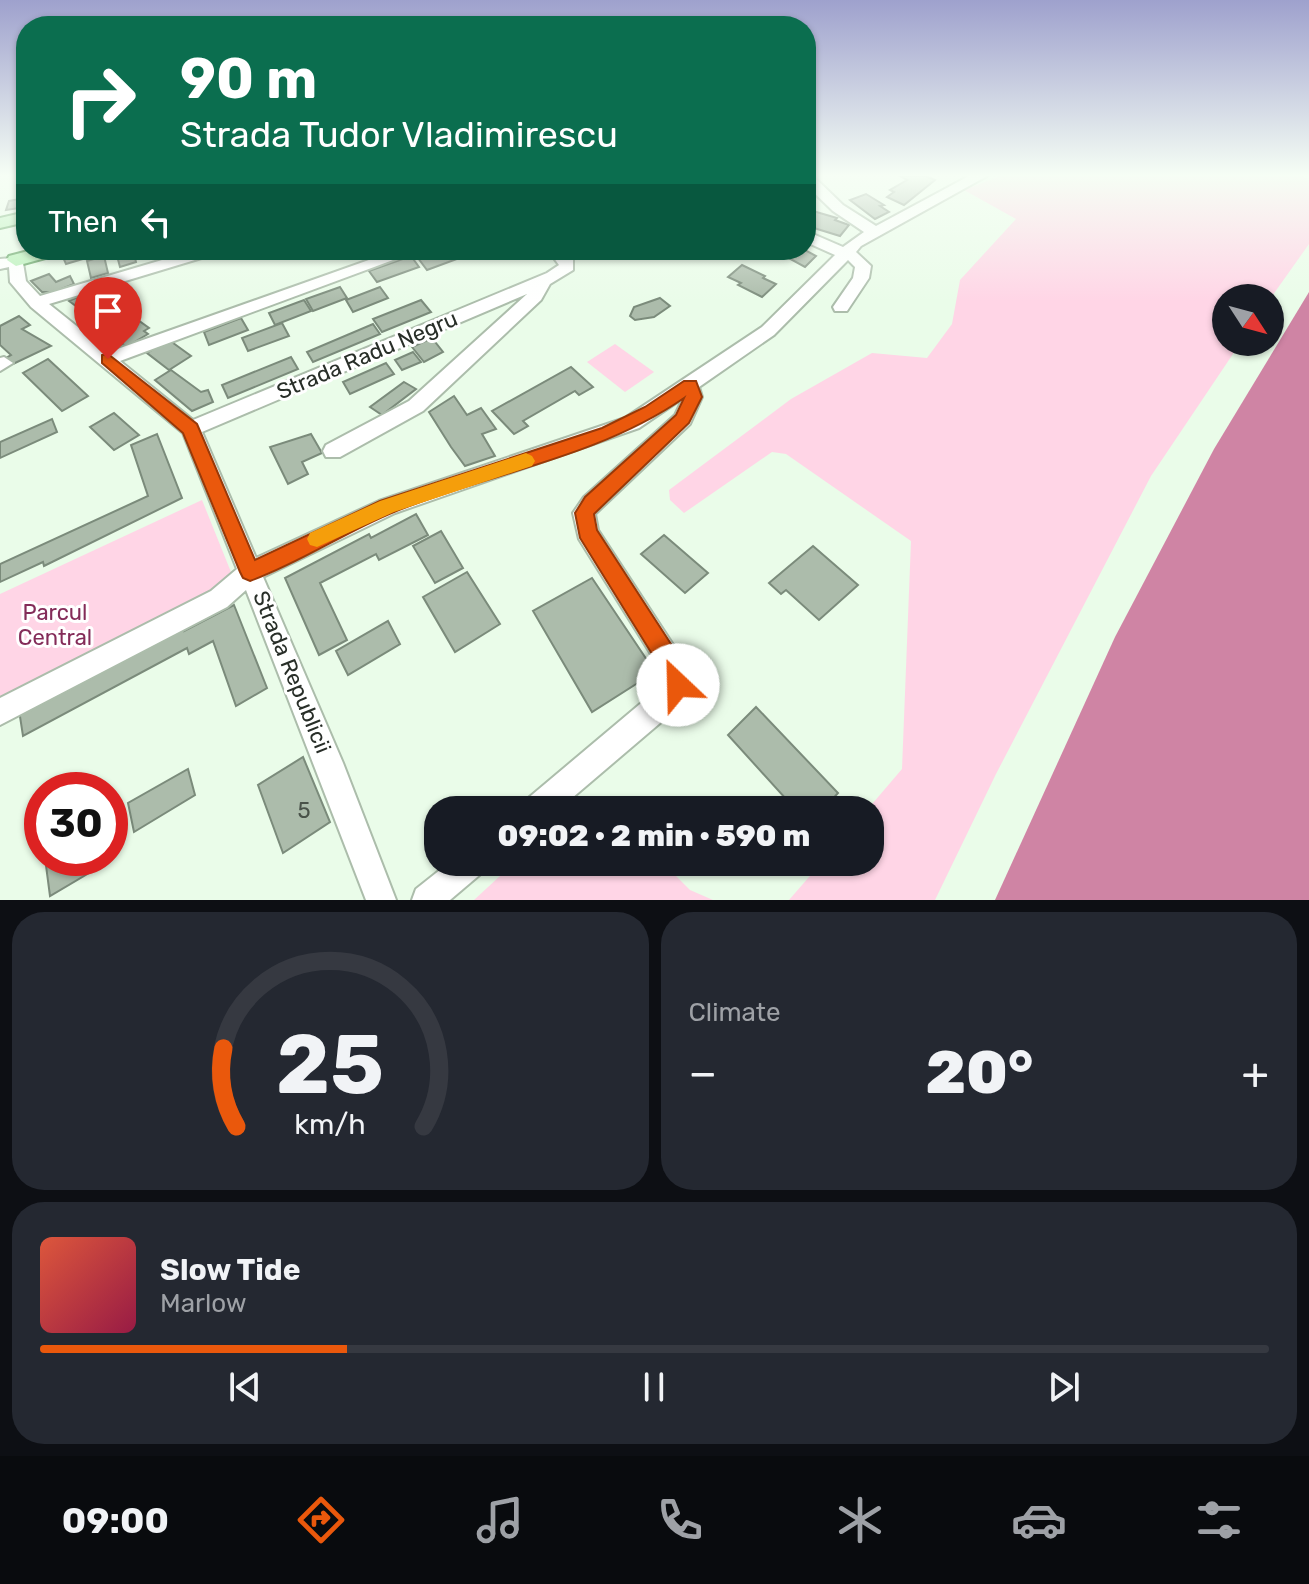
<!DOCTYPE html>
<meta charset="utf-8">
<style>
:root{--surface:#171b24;--page:#242831;--text:#f1f3f6;--muted:#9ea1a6;--line:#363941;--accent:#ea580c}
body{margin:0;font-family:Rubik,sans-serif;background:var(--page);color:var(--text);height:100vh;display:flex;flex-direction:column;font-size:30px;white-space:nowrap}
*{box-sizing:border-box;margin:0}
p{font-size:26px;color:var(--muted)}
.icon{flex:none;width:44px;height:44px;fill:none;stroke:currentColor;stroke-width:2;stroke-linecap:round;stroke-linejoin:round}
.map{position:relative;height:900px;overflow:hidden}
.panel{display:flex;flex-direction:column;gap:12px;padding:12px;background:#0d0f14;flex:1}
.panel>*{flex:none}
.banner{position:absolute;left:16px;top:16px;width:800px;height:244px;border-radius:32px;box-shadow:0 2px 6px #0004;background:#0b6e4f;color:#fff;overflow:hidden}
.needle{width:52px;rotate:126deg}
.tools{position:absolute;left:1212px;top:284px;display:grid;gap:16px}
.tools a{display:grid;place-items:center;width:72px;height:72px;border-radius:50%;background:var(--surface);box-shadow:0 2px 6px #0004;font-size:40px}
.speed{position:absolute;left:24px;top:772px;display:flex;gap:16px;font-size:40px;font-weight:700;text-align:center}
.speed>*{display:grid;place-content:center;width:104px;height:104px;border-radius:50%;background:var(--surface);box-shadow:0 2px 6px #0004;line-height:1}
.speed .limit{border:12px solid #d22;background:#fff;color:#111}
.pin{position:absolute;display:grid;place-items:center;width:68px;height:68px;color:#fff;margin:-82px -34px;border-radius:50% 50% 50% 0;rotate:-45deg;box-shadow:0 0 8px #0007}
.pin .icon{rotate:45deg}
.me{position:absolute;width:88px;margin:-44px;rotate:336deg;stroke-linejoin:round;filter:drop-shadow(0 0 6px #0008)}
.turn{display:flex;align-items:center;gap:28px;height:168px;padding:0 32px;font-size:36px}
.turn .icon{width:104px;height:104px;stroke-width:2.5}
.turn b{display:block;font-size:56px;line-height:68px}
.then{display:flex;align-items:center;height:76px;padding:0 32px;background:#0003;gap:16px;font-size:30px}
.big{font-size:60px;font-weight:800;line-height:1.1}
.panel .card{flex:1;display:flex;flex-direction:column;justify-content:center;gap:12px;min-width:0;padding:0 28px;border-radius:32px;background:var(--page)}
.panel .dial{align-items:center;gap:0}
.dial svg{height:208px;overflow:visible;fill:none;stroke:var(--line);stroke-width:7;stroke-linecap:round;text-anchor:middle}
.dial text{fill:var(--text);stroke:none}
.song{display:flex;align-items:center;gap:24px}
.cover{width:96px;height:96px;border-radius:12px;background:linear-gradient(135deg,hsl(10 70% 55%),hsl(340 70% 35%))}
.played{height:8px;border-radius:4px;background:linear-gradient(90deg,var(--accent) 25%,var(--line) 25%)}
.keys{display:flex;justify-content:space-around;direction:ltr}
.heat{display:flex;justify-content:space-between;align-items:center;font-size:44px;direction:ltr}
.panel .tiles{flex:1;display:grid;gap:12px;grid-template-columns:1fr 1fr}
.card:last-child{grid-column:span 2}
.trip{position:absolute;left:424px;top:796px;width:460px;height:80px;border-radius:32px;background:var(--surface);box-shadow:0 2px 6px #0004;font-weight:800;line-height:80px;text-align:center}
.tabs{display:flex;height:128px;justify-content:space-around;align-items:center;background:#090b0e;color:var(--muted)}
.tabs .icon{width:56px;height:56px}
.tabs .active{color:var(--accent)}
.tabs b{font-size:36px;color:var(--text)}
.map>svg:first-child{display:block}
.green{fill:#ffd5e6}
.water{fill:#cf84a4}
.building{fill:#acbcab;stroke:#7b8b7b;stroke-width:2}
.lines{fill:none;stroke-linecap:round;stroke-linejoin:round}
.minor-casing{stroke:#acbdab;stroke-width:4}
.major-casing{stroke:#6aa76a;stroke-width:4}
.minor{fill:#fff;fill-rule:evenodd}
.major{fill:#bbf1bb;fill-rule:evenodd}
.route{fill:#ea580c;stroke:#983908;stroke-width:2}
.slow{fill:#f59e0b}
.labels{text-anchor:middle;dominant-baseline:central;stroke-width:6;stroke-linejoin:round;paint-order:stroke}
.street-label{font-size:22px;fill:#282e28;stroke:#fff}
.park-label{font-size:22px;fill:#842c59;stroke:#fff}
.near-number-label{font-size:22px;fill:#495249}
</style>
<div class="map">
<svg width="1309" height="900" viewBox="0 0 1309 900">
<rect width="100%" height="100%" fill="#eafce9"/>
<g class="green">
<path d="M1000,176H1301L1309,180V244L1270,299L1226,298V342H1241L1151,476L996,774L935,900H789L822,862H870V810H867L902,769L911,541L786,454L772,452L684,513L670,500L669,490L791,399L872,353L927,358L952,324L960,280L1016,219L964,190Z"/>
<path d="M615,344L654,372L625,392L587,362Z"/>
<path d="M202,500L237,587L0,710V594Z"/>
<path d="M515,862H662L690,890L713,900H474Z"/>
</g>
<path class="water" d="M1309,292V900H995L1115,637L1214,449Z"/>
<g class="building">
<path d="M926,176L935,180L904,205L887,197L894,192L890,190L907,180L900,176Z"/>
<path d="M866,194L884,205L880,206L889,212L875,219L850,200Z"/>
<path d="M26,198V207L6,210L9,201Z"/>
<path d="M813,211L837,218L835,220L849,225L840,236L814,228L806,223Z"/>
<path d="M71,250H83L86,258L66,264L62,255Z"/>
<path d="M133,250L136,262L120,267L116,252Z"/>
<path d="M442,250H471L473,253L427,270L418,258Z"/>
<path d="M774,250H805L816,256L805,267Z"/>
<path d="M104,256L108,273L91,278L87,261Z"/>
<path d="M411,256L419,267L377,282L369,271Z"/>
<path d="M742,265L765,276L763,278L776,284L762,297L738,285L741,283L728,277Z"/>
<path d="M49,274L56,282L70,276L74,284L54,292H42L31,281Z"/>
<path d="M340,287L347,298L313,311L306,299Z"/>
<path d="M380,287L388,298L353,312L346,300Z"/>
<path d="M98,288L104,292L101,294L131,312L114,321L125,317L130,320L135,318L149,328L144,331L148,334L126,347L123,344L117,348L109,342L117,337L93,321L100,317L86,306L80,309L69,301Z"/>
<path d="M660,298L670,306L654,317L635,320L630,316L634,307Z"/>
<path d="M304,300L311,311L275,325L269,313Z"/>
<path d="M421,300L431,312L382,332L373,319Z"/>
<path d="M19,316L30,325L22,329L51,346L13,364L6,358L11,355L0,345V326Z"/>
<path d="M241,318L248,330L209,345L204,332Z"/>
<path d="M282,323L289,336L248,351L242,338Z"/>
<path d="M373,324L380,334L313,362L307,352Z"/>
<path d="M432,338L443,352L424,362L412,347Z"/>
<path d="M169,340L191,356L169,370L147,353Z"/>
<path d="M413,352L421,362L402,370L395,360Z"/>
<path d="M291,357L298,369L228,398L222,385Z"/>
<path d="M48,359L88,396L62,411L23,373Z"/>
<path d="M386,363L394,374L350,394L343,382Z"/>
<path d="M571,367L593,387L579,395L575,391L523,421L528,426L514,434L492,411Z"/>
<path d="M171,370L201,392L208,390L213,402L192,411L155,380Z"/>
<path d="M404,382L416,389L382,415L370,407Z"/>
<path d="M454,396L467,415L481,408L496,429L482,434L495,456L465,466L451,447L429,412Z"/>
<path d="M114,413L139,435L114,450L90,427Z"/>
<path d="M52,419L57,432L0,458V442Z"/>
<path d="M157,434L182,498L44,566L43,562L0,582V564L148,496L131,445Z"/>
<path d="M311,434L322,453L302,462L308,474L288,484L270,447Z"/>
<path d="M416,514L428,535L379,560L376,554L320,583L347,640L319,655L285,578L369,534L371,538Z"/>
<path d="M441,531L463,568L435,583L413,546Z"/>
<path d="M664,535L708,573L685,593L641,554Z"/>
<path d="M813,546L858,585L819,620L786,590L781,594L769,583Z"/>
<path d="M467,572L500,624L455,652L423,597Z"/>
<path d="M592,578L655,672L592,712L533,611Z"/>
<path d="M234,605L267,688L236,706L213,641L189,654L187,648L23,736L19,710L182,625L184,631Z"/>
<path d="M388,621L400,644L348,675L336,651Z"/>
<path d="M756,707L838,793L823,810H796L728,735Z"/>
<path d="M303,757L330,822L283,853L258,785Z"/>
<path d="M188,769L195,795L134,832L128,803Z"/>
<path d="M45,858H87L89,873L50,896Z"/>
</g>
<g class="lines">
<defs>
<g id="minor">
<path d="M806,176H813L843,205L876,226L969,176H987L861,246L856,252L871,266L869,278L847,311H835L833,307L853,278L855,267L848,260L774,335L699,387L702,397L690,424L595,514L598,530L685,663L691,685L680,706L558,810H522L526,800L665,683L664,675L579,539L573,513L584,497L675,415L683,398L639,428L395,513L263,577L343,763L396,900H366L246,590L227,607L0,725V698L211,591L237,569L183,433L31,307L10,282L9,267L0,269V259L22,257L26,281L40,296L196,250H221L218,253L49,304L109,352L397,250H420L120,361L193,420L547,273L559,265L548,250H565L573,258V270L550,284L541,300L423,411L340,457H326L323,451L326,445L409,401L527,294L202,432L256,558L379,501L625,418L762,327L835,255L806,242V231L843,247L864,232L833,211L806,185Z"/>
<path d="M4,357L13,363L0,371V358Z"/>
<path d="M450,862H488L483,872L450,900H412L416,889Z"/>
</g>
<g id="major">
<path d="M26,212V222L0,228V218Z"/>
<path d="M32,250H62L60,254L16,266L7,260L9,256Z"/>
</g>
</defs>
<use href="#minor" class="minor-casing"/>
<use href="#major" class="major-casing"/>
<use href="#minor" class="minor"/>
<use href="#major" class="major"/>
</g>
<linearGradient id="sky" x2="0" y2="1"><stop stop-color="#9ea1cd"/><stop offset="0.58" stop-color="#f6fef5"/><stop offset="1" stop-color="#f6fef5" stop-opacity="0"/></linearGradient>
<rect width="1309" height="302" fill="url(#sky)"/>
<path class="route" d="M108,354L197,424L255,560L380,501L602,428L645,407L684,381H696L702,397L689,423L594,514L597,530L684,664L690,685L686,693L678,697L670,693L665,675L580,538L575,513L585,497L676,415L684,398C597,458 490,473 394,512C345,532 300,563 250,581L243,578L240,572L183,433L102,363V355Z"/>
<path class="slow" d="M526,453L532,456L535,461L532,466L394,512L317,547L310,545L307,539L310,533L380,501Z"/>
<g class="labels">
<g class="street-label">
<text transform="translate(367 355) rotate(-23)">Strada Radu Negru</text>
<text transform="translate(292 672) rotate(68)">Strada Republicii</text>
</g>
<g class="park-label">
<text x="55" y="612">Parcul<tspan x="55" dy="25">Central</tspan></text>
</g>
<g class="near-number-label">
<text x="304" y="810">5</text>
</g>
</g>
</svg>
<div class="tools">
<a><svg class="needle" viewBox="-14 -14 28 28"><path d="M0-13l5 13h-10z" fill="#e53935"/><path d="M0 13l5-13h-10z" fill="#9ea1a6"/></svg></a>
</div>
<div class="speed"><div class="limit">30</div></div>
<div class="pin" style="left:108px;top:359px;background:#d93025"><svg class="icon" aria-label="arrive" viewBox="0 0 24 24"><path d="M6 21V4h12l-3 4 3 4H6"/></svg></div>
<svg class="me" style="left:678px;top:685px" viewBox="-20 -20 40 40"><circle r="19" fill="#fff"/><path d="M0-13L10 11 0 6-10 11z" fill="#ea580c"/></svg>
<div class="trip">09:02 · 2 min · 590 m</div>
<div class="banner">
<div class="turn"><svg class="icon" aria-label="right" viewBox="0 0 24 24"><path d="M7 20v-9h11M14 6l5 5-5 5"/></svg><div><b>90 m</b>Strada Tudor Vladimirescu</div></div>
<div class="then">Then<svg class="icon" aria-label="left" viewBox="0 0 24 24"><path d="M17 20v-9H6M10 6l-5 5 5 5"/></svg></div>
</div>
</div>
<section class="panel">
<div class="tiles">
<div class="card dial"><svg viewBox="0 0 100 80">
<path d="M14 69A42 42 0 1 1 86 69"/>
<path d="M14 69A42 42 0 0 1 9 39" stroke="#ea580c"/>
<text x="50" y="56" font-size="32" font-weight="700">25</text>
<text x="50" y="72" font-size="11">km/h</text>
</svg></div>
<div class="card"><p>Climate</p>
<div class="heat"><a>−</a><b class="big">20°</b><a>+</a></div>
</div>
<div class="card">
<div class="song"><i class="cover"></i><div><b>Slow Tide</b><p>Marlow</p></div></div>
<div class="played"></div>
<div class="keys"><svg class="icon" aria-label="previous" viewBox="0 0 24 24"><path d="M18 5L8 12l10 7zM5 5v14"/></svg><svg class="icon" aria-label="pause" viewBox="0 0 24 24"><path d="M8 5v14M16 5v14"/></svg><svg class="icon" aria-label="next" viewBox="0 0 24 24"><path d="M6 5l10 7-10 7zM19 5v14"/></svg></div>
</div>
</div>
</section>
<nav class="tabs">
<b>09:00</b>
<svg class="icon active" aria-label="directions" viewBox="0 0 24 24"><path d="M12 3l9 9-9 9-9-9zM9 14v-3h6M13 9l2 2-2 2"/></svg>
<svg class="icon" aria-label="music" viewBox="0 0 24 24"><path d="M9 18V5l10-2v13"/><circle cx="6" cy="18" r="3"/><circle cx="16" cy="16" r="3"/></svg>
<svg class="icon" aria-label="phone" viewBox="0 0 24 24"><path d="M5 4h4l2 5-3 2q2 4 5 5l2-3 5 2v4C11 20 4 13 5 4z"/></svg>
<svg class="icon" aria-label="climate" viewBox="0 0 24 24"><path d="M12 3v18M4 7l16 10M4 17L20 7"/></svg>
<svg class="icon" aria-label="car" viewBox="0 0 24 24"><path d="M5 17H2v-5l4-1 3-4h7l3 4 3 1v5h-3M9 17h6M6 11h13"/><circle cx="7" cy="17" r="2"/><circle cx="17" cy="17" r="2"/></svg>
<svg class="icon" aria-label="filters" viewBox="0 0 24 24"><path d="M4 7h16M4 17h16"/><circle cx="9" cy="7" r="2"/><circle cx="15" cy="17" r="2"/></svg>
</nav>
